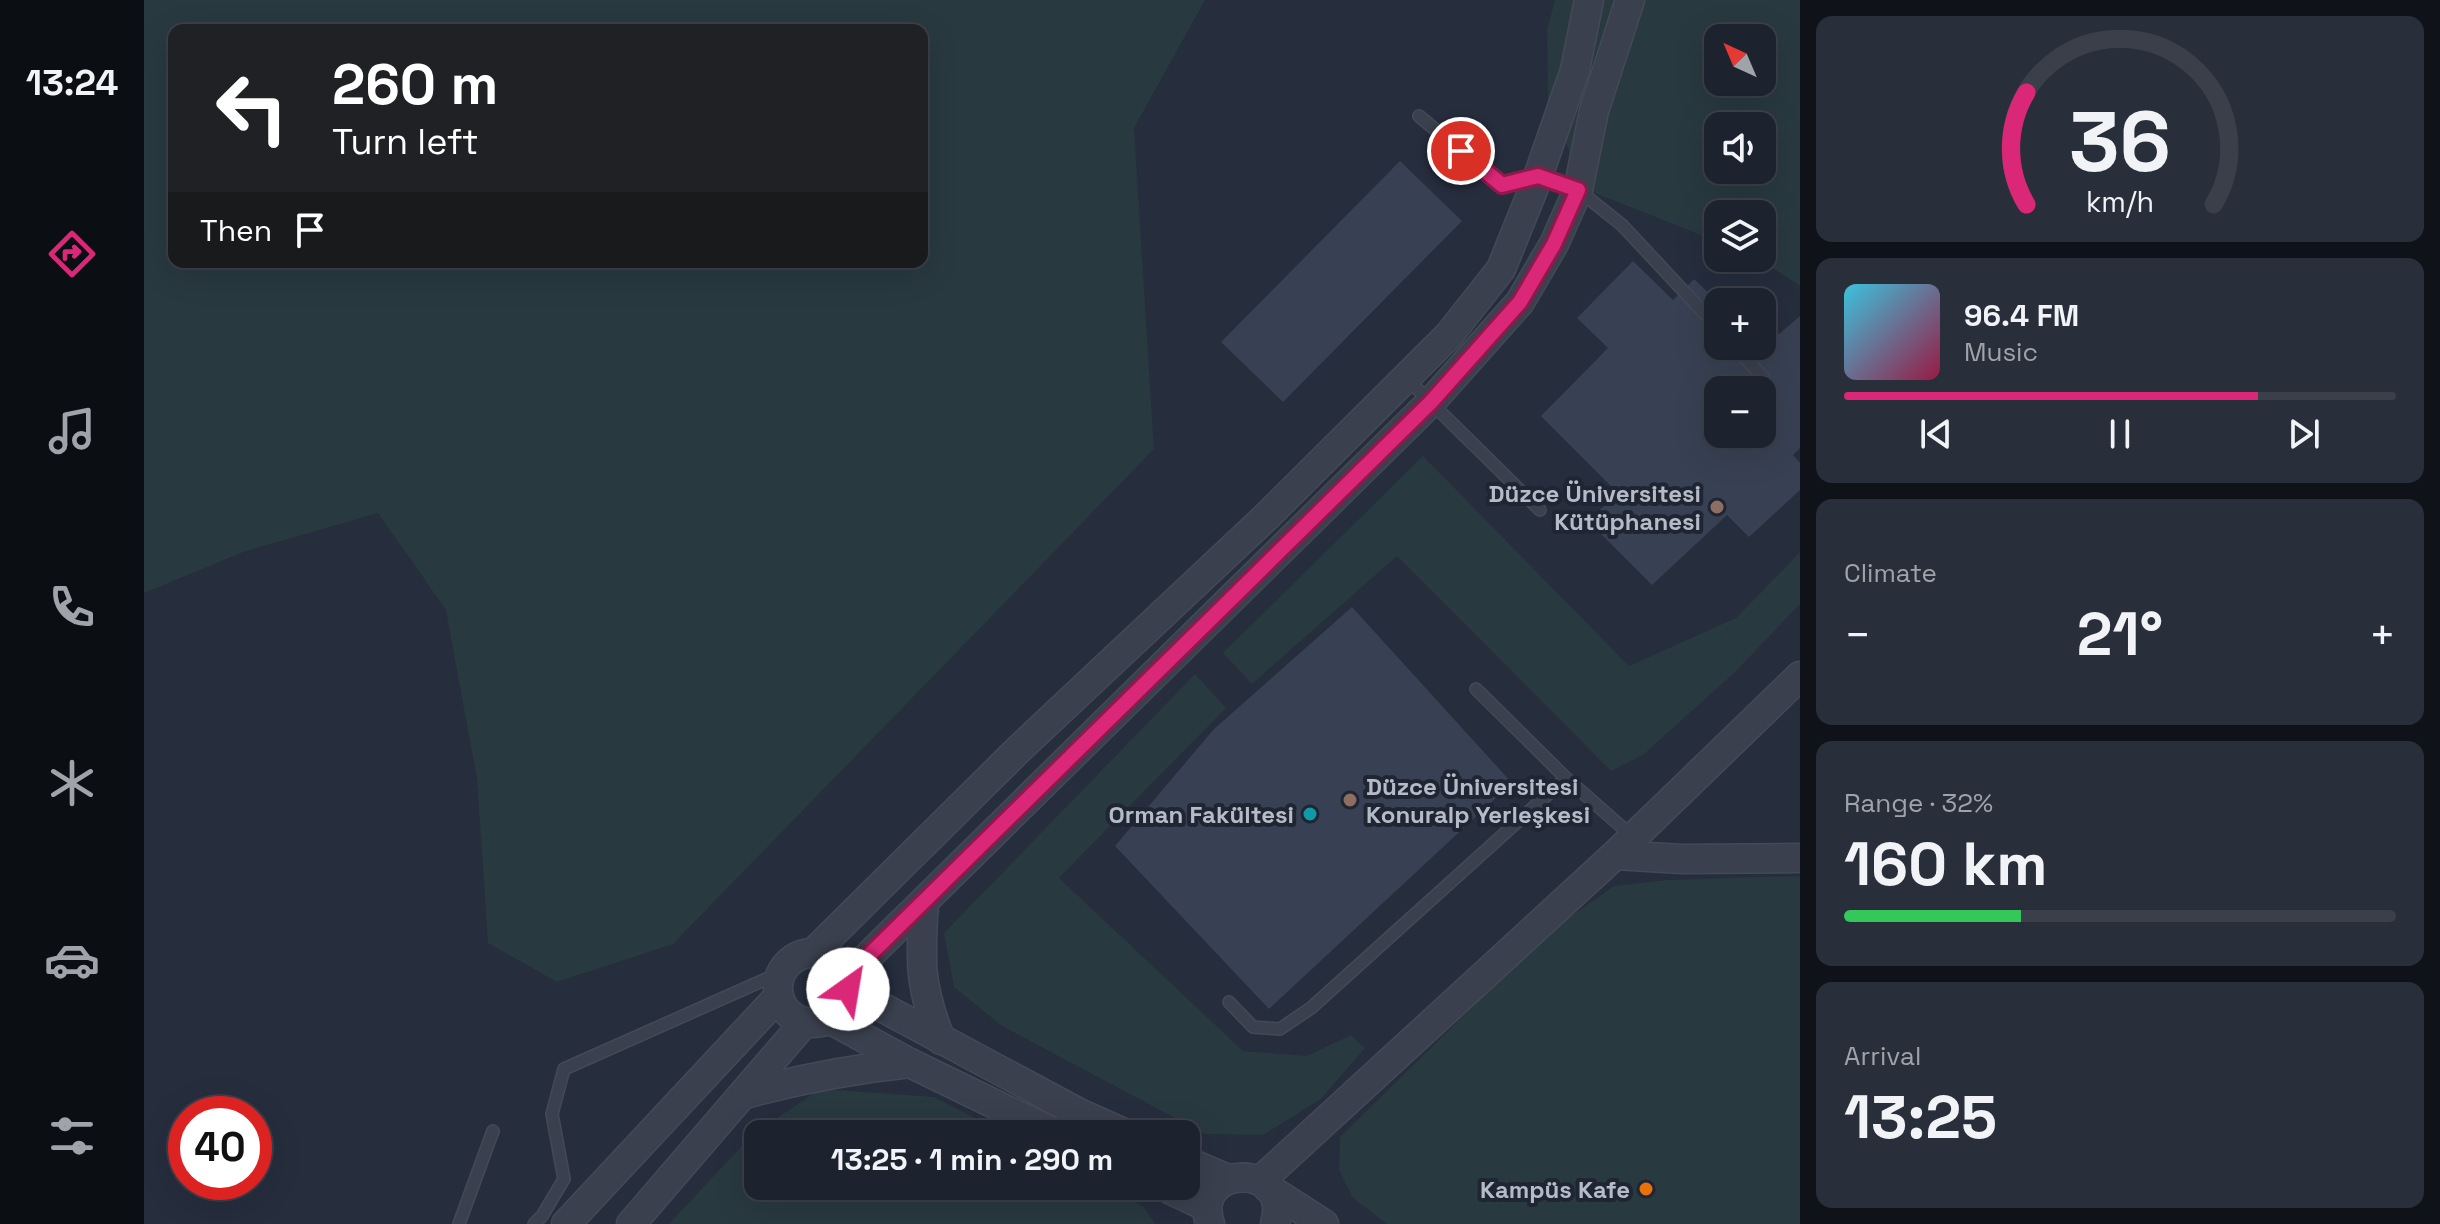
<!DOCTYPE html>
<meta charset="utf-8">
<style>
:root{--surface:#1c222e;--page:#292f3a;--text:#f1f3f6;--muted:#a0a4aa;--line:#3a3f4a;--accent:#db2777}
body{margin:0;font-family:"Space Grotesk",sans-serif;background:var(--page);color:var(--text);height:100vh;display:flex;flex-direction:column;font-size:30px;white-space:nowrap}
*{box-sizing:border-box;margin:0}
p{font-size:26px;color:var(--muted)}
.icon{flex:none;width:44px;height:44px;fill:none;stroke:currentColor;stroke-width:2;stroke-linecap:round;stroke-linejoin:round}
.map{position:relative;flex:1;overflow:hidden}
.drawer{display:flex;flex-direction:column;gap:16px;padding:16px;background:#0f1319;width:640px}
.drawer>*{flex:none}
.top-card{position:absolute;left:24px;top:24px;width:760px;height:244px;border-radius:16px;box-shadow:0 8px 32px #0002,0 0 0 2px var(--line);background:#202124;color:#fff;overflow:hidden}
.needle{width:52px;rotate:316deg}
.buttons{position:absolute;left:1560px;top:24px;display:grid;gap:16px}
.buttons a{display:grid;place-items:center;width:72px;height:72px;border-radius:16px;background:var(--surface);box-shadow:0 8px 32px #0002,0 0 0 2px var(--line);font-size:40px}
.speed{position:absolute;left:24px;top:1096px;display:flex;gap:16px;font-size:40px;font-weight:700;text-align:center}
.speed>*{display:grid;place-content:center;width:104px;height:104px;border-radius:50%;background:var(--surface);box-shadow:0 8px 32px #0002,0 0 0 2px var(--line);line-height:1}
.speed .limit{border:12px solid #d22;background:#fff;color:#111}
.pin{position:absolute;display:grid;place-items:center;width:68px;height:68px;color:#fff;margin:-34px;border:4px solid #fff;border-radius:50%;box-shadow:0 2px 8px #0007}
.me{position:absolute;width:88px;margin:-44px;rotate:32deg;stroke-linejoin:round;filter:drop-shadow(0 0 6px #0008)}
.turn{display:flex;align-items:center;gap:28px;height:168px;padding:0 32px;font-size:36px}
.turn .icon{width:104px;height:104px;stroke-width:2.5}
.turn b{display:block;font-size:56px;line-height:68px}
.then{display:flex;align-items:center;height:76px;padding:0 32px;background:#0003;gap:16px;font-size:30px}
.big{font-size:60px;font-weight:700;line-height:1.1}
.drawer .widget{flex:1;display:flex;flex-direction:column;justify-content:center;gap:12px;min-width:0;padding:0 28px;border-radius:16px;background:var(--page)}
.drawer .dial{align-items:center;gap:0}
.dial svg{height:208px;overflow:visible;fill:none;stroke:var(--line);stroke-width:7;stroke-linecap:round;text-anchor:middle}
.dial text{fill:var(--text);stroke:none}
.song{display:flex;align-items:center;gap:24px}
.cover{width:96px;height:96px;border-radius:12px;background:linear-gradient(135deg,hsl(190 70% 55%),hsl(340 70% 35%))}
.played{height:8px;border-radius:4px;background:linear-gradient(90deg,var(--accent) 75%,var(--line) 75%)}
.keys{display:flex;justify-content:space-around;direction:ltr}
.heat{display:flex;justify-content:space-between;align-items:center;font-size:44px;direction:ltr}
.charge{height:12px;border-radius:6px;background:linear-gradient(90deg,#34c759 32%,var(--line) 0)}
.trip{position:absolute;left:600px;top:1120px;width:456px;height:80px;border-radius:16px;background:var(--surface);box-shadow:0 8px 32px #0002,0 0 0 2px var(--line);font-weight:700;line-height:80px;text-align:center}
main{display:flex;flex:1;min-height:0}
.menu{display:flex;flex-direction:column;width:144px;justify-content:space-around;align-items:center;background:#0b0e12;color:var(--muted)}
.menu .icon{width:56px;height:56px}
.menu .active{color:var(--accent)}
.menu b{font-size:36px;color:var(--text)}
.map>svg:first-child{display:block}
.green{fill:#28393f;fill-rule:evenodd}
.building{fill:#384153;fill-rule:evenodd}
.lines{fill:none;stroke-linecap:round;stroke-linejoin:round}
.service-casing{stroke:#434957;stroke-width:14}
.tertiary-casing{stroke:#434957;stroke-width:31}
.service{stroke:#3a404e;stroke-width:11}
.tertiary{stroke:#3a404e;stroke-width:28}
.route-casing{stroke:#8e194d;stroke-width:20}
.route{stroke:#db2777;stroke-width:14}
.education-dot{fill:#8d6e63;stroke:#1f2533;stroke-width:3}
.culture-dot{fill:#0f9aa8;stroke:#1f2533;stroke-width:3}
.food-dot{fill:#e8710a;stroke:#1f2533;stroke-width:3}
.labels{text-anchor:middle;dominant-baseline:central;stroke-width:8;stroke-linejoin:round;paint-order:stroke}
.poi-label{font-size:24px;font-weight:bold;fill:#b6bbc8;stroke:#1f2533;text-anchor:end}
</style>
<main>
<nav class="menu">
<b>13:24</b>
<svg class="icon active" aria-label="directions" viewBox="0 0 24 24"><path d="M12 3l9 9-9 9-9-9zM9 14v-3h6M13 9l2 2-2 2"/></svg>
<svg class="icon" aria-label="music" viewBox="0 0 24 24"><path d="M9 18V5l10-2v13"/><circle cx="6" cy="18" r="3"/><circle cx="16" cy="16" r="3"/></svg>
<svg class="icon" aria-label="phone" viewBox="0 0 24 24"><path d="M5 4h4l2 5-3 2q2 4 5 5l2-3 5 2v4C11 20 4 13 5 4z"/></svg>
<svg class="icon" aria-label="climate" viewBox="0 0 24 24"><path d="M12 3v18M4 7l16 10M4 17L20 7"/></svg>
<svg class="icon" aria-label="car" viewBox="0 0 24 24"><path d="M5 17H2v-5l4-1 3-4h7l3 4 3 1v5h-3M9 17h6M6 11h13"/><circle cx="7" cy="17" r="2"/><circle cx="17" cy="17" r="2"/></svg>
<svg class="icon" aria-label="filters" viewBox="0 0 24 24"><path d="M4 7h16M4 17h16"/><circle cx="9" cy="7" r="2"/><circle cx="15" cy="17" r="2"/></svg>
</nav>
<div class="map">
<svg width="1656" height="1224" viewBox="0 0 1656 1224">
<rect width="100%" height="100%" fill="#262d3d"/>
<g class="green">
<path d="M0,0H1061L990,128L1010,449L529,944L413,982L344,943L333,779L302,610L234,513L102,551L0,593ZM778,30V262H30V30Z"/>
<path d="M1411,0H1656V286L1614,258H1618V214H1574V242L1441,189L1404,101L1403,30ZM1574,38H1618V82H1574ZM1574,126H1618V170H1574Z"/>
<path d="M1279,456L1485,666L1592,618L1656,552V604L1591,672L1499,755L1467,771L1253,556L1108,684L1079,653Z"/>
<path d="M1051,674L1082,708L915,878L1099,1051L1163,1056L1207,1035L1221,1048L1177,1099L1119,1135L1061,1134L858,1026L810,987L800,933Z"/>
<path d="M1656,876V1224H1243L1209,1198L1195,1170L1196,1137L1406,931L1470,886L1523,880Z"/>
<path d="M676,1089L790,1097L862,1134H614V1186H960L1000,1207L1011,1224H525L608,1135Z"/>
</g>
<g class="building">
<path d="M1256,161L1318,221L1139,402L1077,342Z"/>
<path d="M1489,261L1529,300L1550,279L1574,302V346H1618V317L1635,334L1656,316V448L1649,455L1656,463V490L1605,537L1583,515L1508,585L1444,521L1474,493L1397,416L1464,348L1433,318ZM1574,390H1618V434H1574Z"/>
<path d="M1208,607L1368,783L1125,1009L971,846L1070,729Z"/>
</g>
<g class="lines">
<defs>
<g id="service">
<path d="M1275,116L1358,185L1394,176L1434,190L1478,225L1574,328"/>
<path d="M1590,346L1620,378"/>
<path d="M1262,378L1396,510"/>
<path d="M1332,689L1422,778L1489,837"/>
<path d="M1085,1002L1109,1027L1136,1029L1167,1008L1422,778"/>
<path d="M315,1224L349,1131"/>
<path d="M390,1224L398,1216L420,1179L408,1114L420,1069L638,972"/>
</g>
<g id="tertiary">
<path d="M1471,855L1538,859L1656,858"/>
<path d="M780,903C776,960 775,986 797,1040"/>
<path d="M669,953L875,749L1121,518L1305,335L1357,269L1391,185L1431,70L1445,0"/>
<circle cx="669" cy="988" r="35"/>
<path d="M702,978L1287,402L1376,302L1410,244L1434,190L1450,111L1486,0"/>
<path d="M704,989L935,1113L982,1134"/>
<path d="M685,1019L766,1063L912,1134"/>
<path d="M601,1094C656,1079 709,1069 766,1063"/>
<path d="M1042,1161L1084,1179"/>
<path d="M1116,1181L1471,855L1656,676"/>
<path d="M1019,1186L1063,1207"/>
<path d="M1124,1188L1180,1224"/>
<path d="M422,1224L635,996"/>
<path d="M487,1224L661,1022"/>
<path d="M1066,1224C1046,1164 1149,1160 1131,1224"/>
</g>
</defs>
<use href="#service" class="service-casing"/>
<use href="#tertiary" class="tertiary-casing"/>
<use href="#service" class="service"/>
<use href="#tertiary" class="tertiary"/>
</g>
<g class="lines">
<defs>
<path id="route" d="M704,989L702,978L1287,402L1376,302L1410,244L1434,190L1394,176L1358,185L1317,151"/>
</defs>
<use href="#route" class="route-casing"/>
<use href="#route" class="route"/>
</g>
<g class="education-dot">
<circle cx="1573" cy="507" r="8"/>
<circle cx="1206" cy="800" r="8"/>
</g>
<circle class="culture-dot" cx="1166" cy="814" r="8"/>
<circle class="food-dot" cx="1502" cy="1189" r="8"/>
<g class="labels">
<g class="poi-label">
<text x="1557" y="493">Düzce Üniversitesi<tspan x="1557" dy="28">Kütüphanesi</tspan></text>
<text x="1222" y="786" text-anchor="start">Düzce Üniversitesi<tspan x="1222" dy="28">Konuralp Yerleşkesi</tspan></text>
<text x="1150" y="814">Orman Fakültesi</text>
<text x="1486" y="1189">Kampüs Kafe</text>
</g>
</g>
</svg>
<div class="buttons">
<a><svg class="needle" viewBox="-14 -14 28 28"><path d="M0-13l5 13h-10z" fill="#e53935"/><path d="M0 13l5-13h-10z" fill="#a0a4aa"/></svg></a>
<a><svg class="icon" aria-label="sound" viewBox="0 0 24 24"><path d="M4 9h4l5-4v14l-5-4H4zM17 9q2 3 0 6"/></svg></a>
<a><svg class="icon" aria-label="layers" viewBox="0 0 24 24"><path d="M12 4l9 5-9 5-9-5zM3 14l9 5 9-5"/></svg></a>
<a>+</a>
<a>−</a>
</div>
<div class="speed"><div class="limit">40</div></div>
<div class="pin" style="left:1317px;top:151px;background:#d93025"><svg class="icon" aria-label="arrive" viewBox="0 0 24 24"><path d="M6 21V4h12l-3 4 3 4H6"/></svg></div>
<svg class="me" style="left:704px;top:989px" viewBox="-20 -20 40 40"><circle r="19" fill="#fff"/><path d="M0-13L10 11 0 6-10 11z" fill="#db2777"/></svg>
<div class="trip">13:25 · 1 min · 290 m</div>
<div class="top-card">
<div class="turn"><svg class="icon" aria-label="left" viewBox="0 0 24 24"><path d="M17 20v-9H6M10 6l-5 5 5 5"/></svg><div><b>260 m</b>Turn left</div></div>
<div class="then">Then<svg class="icon" aria-label="arrive" viewBox="0 0 24 24"><path d="M6 21V4h12l-3 4 3 4H6"/></svg></div>
</div>
</div>
<section class="drawer">
<div class="widget dial"><svg viewBox="0 0 100 80">
<path d="M14 69A42 42 0 1 1 86 69"/>
<path d="M14 69A42 42 0 0 1 14 26" stroke="#db2777"/>
<text x="50" y="56" font-size="32" font-weight="700">36</text>
<text x="50" y="72" font-size="11">km/h</text>
</svg></div>
<div class="widget">
<div class="song"><i class="cover"></i><div><b>96.4 FM</b><p>Music</p></div></div>
<div class="played"></div>
<div class="keys"><svg class="icon" aria-label="previous" viewBox="0 0 24 24"><path d="M18 5L8 12l10 7zM5 5v14"/></svg><svg class="icon" aria-label="pause" viewBox="0 0 24 24"><path d="M8 5v14M16 5v14"/></svg><svg class="icon" aria-label="next" viewBox="0 0 24 24"><path d="M6 5l10 7-10 7zM19 5v14"/></svg></div>
</div>
<div class="widget"><p>Climate</p>
<div class="heat"><a>−</a><b class="big">21°</b><a>+</a></div>
</div>
<div class="widget"><p>Range · 32%</p><b class="big">160 km</b><div class="charge"></div></div>
<div class="widget"><p>Arrival</p><b class="big">13:25</b></div>
</section>
</main>
